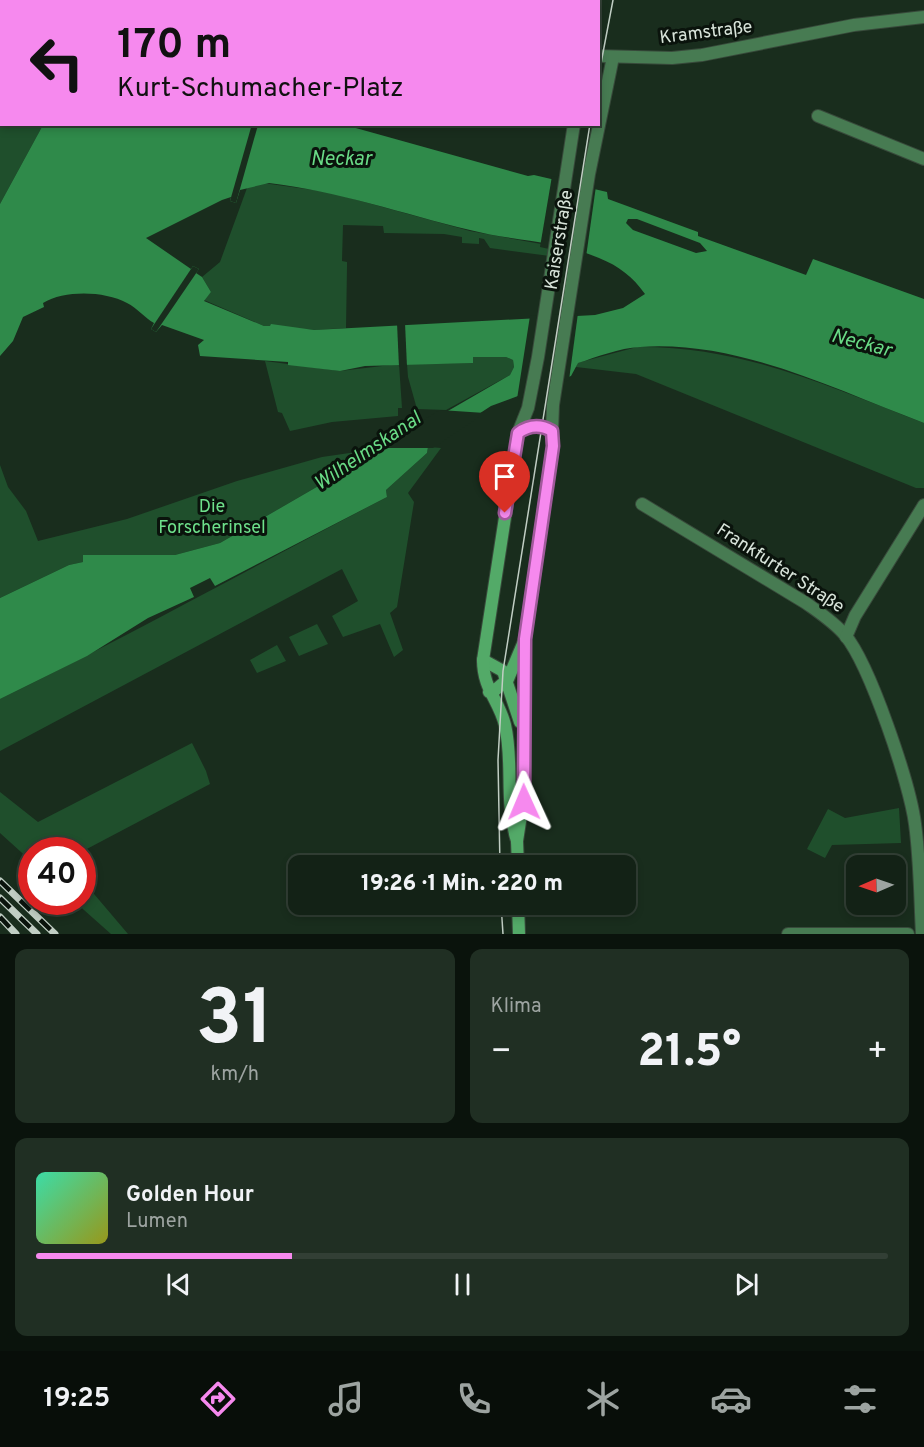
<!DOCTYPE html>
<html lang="de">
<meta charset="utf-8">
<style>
:root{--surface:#132216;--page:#202f23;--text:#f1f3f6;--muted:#9da4a1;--line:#323f35;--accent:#f689ee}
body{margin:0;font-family:Overpass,sans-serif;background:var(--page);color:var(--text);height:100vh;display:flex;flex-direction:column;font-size:22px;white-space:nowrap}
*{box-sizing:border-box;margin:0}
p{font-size:20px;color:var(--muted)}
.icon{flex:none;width:33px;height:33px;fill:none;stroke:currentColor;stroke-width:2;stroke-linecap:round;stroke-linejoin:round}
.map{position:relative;height:934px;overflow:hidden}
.details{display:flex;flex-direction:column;gap:15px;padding:15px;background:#0a130c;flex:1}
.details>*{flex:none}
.hud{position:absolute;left:0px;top:0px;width:600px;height:126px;box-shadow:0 3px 9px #0003,0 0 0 2px var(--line);background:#f689ee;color:#111;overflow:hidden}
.needle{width:39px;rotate:268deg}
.buttons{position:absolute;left:846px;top:855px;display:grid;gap:12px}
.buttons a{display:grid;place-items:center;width:60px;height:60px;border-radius:12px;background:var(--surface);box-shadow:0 3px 9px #0003,0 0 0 2px var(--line);font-size:30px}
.speed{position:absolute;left:18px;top:837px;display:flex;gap:12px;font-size:30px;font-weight:700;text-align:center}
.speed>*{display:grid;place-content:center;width:78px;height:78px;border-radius:50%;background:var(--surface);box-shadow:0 3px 9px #0003,0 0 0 2px var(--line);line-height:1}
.speed .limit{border:9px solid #d22;background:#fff;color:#111}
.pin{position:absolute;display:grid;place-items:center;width:51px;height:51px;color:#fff;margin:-62px -26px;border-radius:50% 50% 50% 0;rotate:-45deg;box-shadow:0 0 6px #0007}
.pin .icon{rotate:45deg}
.me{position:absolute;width:66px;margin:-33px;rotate:359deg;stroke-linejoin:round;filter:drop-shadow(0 0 4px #0008)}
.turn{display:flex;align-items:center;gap:21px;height:126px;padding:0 18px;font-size:27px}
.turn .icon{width:78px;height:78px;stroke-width:2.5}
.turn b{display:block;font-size:42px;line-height:51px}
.big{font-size:45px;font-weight:800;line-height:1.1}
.details .card{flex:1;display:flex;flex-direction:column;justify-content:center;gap:9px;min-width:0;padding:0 21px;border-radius:12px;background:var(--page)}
.details .dial{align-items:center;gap:0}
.dial b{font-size:78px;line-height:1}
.song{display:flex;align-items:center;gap:18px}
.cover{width:72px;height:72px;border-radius:9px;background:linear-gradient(135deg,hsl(160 70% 55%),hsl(60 70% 35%))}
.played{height:6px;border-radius:3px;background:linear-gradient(90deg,var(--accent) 30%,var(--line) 30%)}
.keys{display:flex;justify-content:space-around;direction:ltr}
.heat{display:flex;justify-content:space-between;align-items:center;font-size:33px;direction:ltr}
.details .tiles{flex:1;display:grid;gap:15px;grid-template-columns:1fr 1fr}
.card:last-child{grid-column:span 2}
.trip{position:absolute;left:288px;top:855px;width:348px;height:60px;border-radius:12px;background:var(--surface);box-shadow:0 3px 9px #0003,0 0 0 2px var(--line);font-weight:800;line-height:60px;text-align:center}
.tab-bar{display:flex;height:96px;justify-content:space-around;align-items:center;background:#080e09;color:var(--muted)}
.tab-bar .icon{width:42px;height:42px}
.tab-bar .selected{color:var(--accent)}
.tab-bar b{font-size:27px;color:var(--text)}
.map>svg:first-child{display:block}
.green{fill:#1f4f2c}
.water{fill:#2f8a4a;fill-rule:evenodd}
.pier{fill:#192d1d}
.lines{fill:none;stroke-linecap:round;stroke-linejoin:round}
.street-casing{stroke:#384a3b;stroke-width:14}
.secondary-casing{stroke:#384a3b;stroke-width:14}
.street{stroke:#477b52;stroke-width:12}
.secondary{stroke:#53aa68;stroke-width:12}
.tram{stroke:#c1cec4;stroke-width:1.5}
.rail-casing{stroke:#c1cec4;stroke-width:7}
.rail{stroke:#0a130c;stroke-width:4.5;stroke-dasharray:14;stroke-linecap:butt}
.route-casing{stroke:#a0599b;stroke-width:15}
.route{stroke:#f689ee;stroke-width:10}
.labels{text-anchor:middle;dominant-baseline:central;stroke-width:6;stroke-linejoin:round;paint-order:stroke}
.street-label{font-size:18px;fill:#d8e4da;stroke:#0a130c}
.park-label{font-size:18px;fill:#6ee18b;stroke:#0a130c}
.water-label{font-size:20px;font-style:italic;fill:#69db86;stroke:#0a130c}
</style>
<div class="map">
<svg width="924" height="934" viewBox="0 0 924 934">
<rect width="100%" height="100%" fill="#192d1d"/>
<g class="green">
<path d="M0,98L2,124L43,125L0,204Z"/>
<path d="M263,183L328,192L470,231L558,247L557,257L490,248L484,239L479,238V244L462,243V237L444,234L384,233L383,226L343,225L342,261L347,262V267L346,328L314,330L264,326L204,300L211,292L202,277L220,262L247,188Z"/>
<path d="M637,347C743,346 827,386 924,423V488H916L636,374L576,367L577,363Z"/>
<path d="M473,357H506L513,360L514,367L510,375L446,410L417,409L408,377L407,364L472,363Z"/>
<path d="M265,361L340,371L399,364L402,408H398V416L332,422L290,431L282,413L278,412Z"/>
<path d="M428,447L441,448L408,493L414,502L397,607L390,613L403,650L394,657L380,624L343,637L332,616L358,601L342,569L0,751V699C131,635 258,564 387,497L386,490L427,453Z"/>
<path d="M384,448L220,543L175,555H83V562L69,565L0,598V465L8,487L26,511L38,541L127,519L237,481L322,457Z"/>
<path d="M317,624L328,644L299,656L289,637Z"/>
<path d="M277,645L286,661L257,673L250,660Z"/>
<path d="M192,743L206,771L210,784L83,851L32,850L31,861L0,833V792L38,822Z"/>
<path d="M899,808L901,843L832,845L825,858L807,849L828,809L845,818Z"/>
<path d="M83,881L128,934H111L75,902H82Z"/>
</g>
<path class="water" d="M43,125H345L528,176L534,175L607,192L608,199L698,232V236L806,275L813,259L924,299V423C834,389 738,340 640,347C619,348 597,357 578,363L571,376L491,406L428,447L427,453L386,490L387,497L215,586L210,578L190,588L194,597L148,618L87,656L0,699V598L69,565L83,562V555H175L220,543L510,375L514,367L513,360L506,357H473V363L365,366L340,371L288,365V362L200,356L198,345L204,340L162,325L156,332L151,329L154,323C145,318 137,308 127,303C104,291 65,290 43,303L44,307L23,317L13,341L0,356V204ZM269,183C338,191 403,214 470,230C512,241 559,241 599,258C619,266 633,277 645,294L623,308L595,315L314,330L271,324L270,326H264L204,301L211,292L202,277L196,273L199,269L193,266L191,269L146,238L222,200L231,197L230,201L236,203L240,190ZM628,219H637L700,243L707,251L696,253L633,230L626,223Z"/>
<g class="pier">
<path d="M252,124L258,125L236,203L230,201Z"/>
<path d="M552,176L596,186L586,257L540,247Z"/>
<path d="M193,266L199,269L156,332L151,329Z"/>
<path d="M578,313L569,380L517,399L530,316Z"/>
<path d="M397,323H405L407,367H399Z"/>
<path d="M440,410L485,413L433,448H384V444Z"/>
</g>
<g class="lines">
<defs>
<g id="street">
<path d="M389,0L394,2"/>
<path d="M598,56L672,58L702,55L854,25L924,17"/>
<path d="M818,116L924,159"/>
<path d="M552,431L553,405L589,174L613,57"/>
<path d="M518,433L528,408L538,357L574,124"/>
<path d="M642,504L806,603C820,613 834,622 845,635C870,665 910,784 915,824C920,860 920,897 922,934"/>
<path d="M846,637L855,616L924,505"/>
<path d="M788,934H908"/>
</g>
<g id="secondary">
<path d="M483,660L503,671L520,722"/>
<path d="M489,692L494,691L508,679L525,639L553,446L552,431C540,424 529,425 518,433L483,660C483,689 499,700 505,725C514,764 504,800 517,841"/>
<path d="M518,866L517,841L523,802L525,651"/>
<path d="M518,904L519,934"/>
</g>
</defs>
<use href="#street" class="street-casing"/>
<use href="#secondary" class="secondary-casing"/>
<use href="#street" class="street"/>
<use href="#secondary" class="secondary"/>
<g class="tram">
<path d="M598,79L613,0"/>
<path d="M500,866L498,760L503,671L590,124"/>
<path d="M501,904L503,934"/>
</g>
<defs>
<g id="rail">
<path d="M0,881L55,934"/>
<path d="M0,898L37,934"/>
<path d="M0,917L16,934"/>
</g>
</defs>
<use href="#rail" class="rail-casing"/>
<use href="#rail" class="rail"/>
</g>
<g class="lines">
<defs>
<path id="route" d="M505,513L518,433C529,425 540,424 552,431L553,446L525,639L524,802"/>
</defs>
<use href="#route" class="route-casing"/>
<use href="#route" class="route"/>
</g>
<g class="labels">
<g class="street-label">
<text transform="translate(706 33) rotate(-7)">Kramstraße</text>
<text transform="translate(560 240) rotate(-81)">Kaiserstraße</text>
<text transform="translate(780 569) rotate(33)">Frankfurter Straße</text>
</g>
<g class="park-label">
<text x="212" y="507">Die<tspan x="212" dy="21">Forscherinsel</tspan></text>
</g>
<g class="water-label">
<text x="341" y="160">Neckar</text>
<text transform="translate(861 344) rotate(15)">Neckar</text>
<text transform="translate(368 452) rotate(-34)">Wilhelmskanal</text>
</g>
</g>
</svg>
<div class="buttons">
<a><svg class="needle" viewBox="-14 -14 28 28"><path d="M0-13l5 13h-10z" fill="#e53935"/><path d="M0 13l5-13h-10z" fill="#9da4a1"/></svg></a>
</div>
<div class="speed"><div class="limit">40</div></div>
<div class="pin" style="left:505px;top:513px;background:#d93025"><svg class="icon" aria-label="arrive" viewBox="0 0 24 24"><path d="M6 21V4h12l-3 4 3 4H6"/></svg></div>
<svg class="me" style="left:524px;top:802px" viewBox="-20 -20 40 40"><path d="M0-17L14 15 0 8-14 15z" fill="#f689ee" stroke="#fff" stroke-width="4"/></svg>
<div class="trip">19:26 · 1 Min. · 220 m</div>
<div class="hud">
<div class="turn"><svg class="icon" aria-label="left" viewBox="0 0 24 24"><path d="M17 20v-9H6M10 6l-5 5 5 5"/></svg><div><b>170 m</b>Kurt-Schumacher-Platz</div></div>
</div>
</div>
<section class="details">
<div class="tiles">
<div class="card dial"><b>31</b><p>km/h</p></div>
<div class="card"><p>Klima</p>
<div class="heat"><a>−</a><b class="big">21.5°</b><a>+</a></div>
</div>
<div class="card">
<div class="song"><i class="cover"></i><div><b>Golden Hour</b><p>Lumen</p></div></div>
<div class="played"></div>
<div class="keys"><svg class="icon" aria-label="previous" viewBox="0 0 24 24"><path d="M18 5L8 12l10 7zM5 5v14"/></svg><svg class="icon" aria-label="pause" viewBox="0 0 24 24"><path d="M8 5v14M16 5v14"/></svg><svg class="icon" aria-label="next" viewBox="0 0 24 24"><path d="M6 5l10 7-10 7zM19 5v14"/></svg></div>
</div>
</div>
</section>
<nav class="tab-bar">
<b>19:25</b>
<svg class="icon selected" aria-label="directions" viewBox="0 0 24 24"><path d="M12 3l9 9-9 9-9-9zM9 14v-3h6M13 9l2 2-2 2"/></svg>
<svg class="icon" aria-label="music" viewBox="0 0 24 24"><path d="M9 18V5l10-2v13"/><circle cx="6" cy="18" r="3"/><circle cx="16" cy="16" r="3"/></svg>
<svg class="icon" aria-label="phone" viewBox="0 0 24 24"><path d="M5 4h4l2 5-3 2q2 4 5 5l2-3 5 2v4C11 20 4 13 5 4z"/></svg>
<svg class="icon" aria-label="climate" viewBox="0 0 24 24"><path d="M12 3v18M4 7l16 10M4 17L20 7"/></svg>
<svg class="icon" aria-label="car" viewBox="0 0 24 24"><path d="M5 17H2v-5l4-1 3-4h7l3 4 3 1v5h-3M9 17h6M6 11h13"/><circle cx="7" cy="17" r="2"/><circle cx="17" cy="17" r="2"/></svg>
<svg class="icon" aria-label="filters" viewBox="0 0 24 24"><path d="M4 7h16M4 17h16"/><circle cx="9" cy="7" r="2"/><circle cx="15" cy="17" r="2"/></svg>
</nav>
